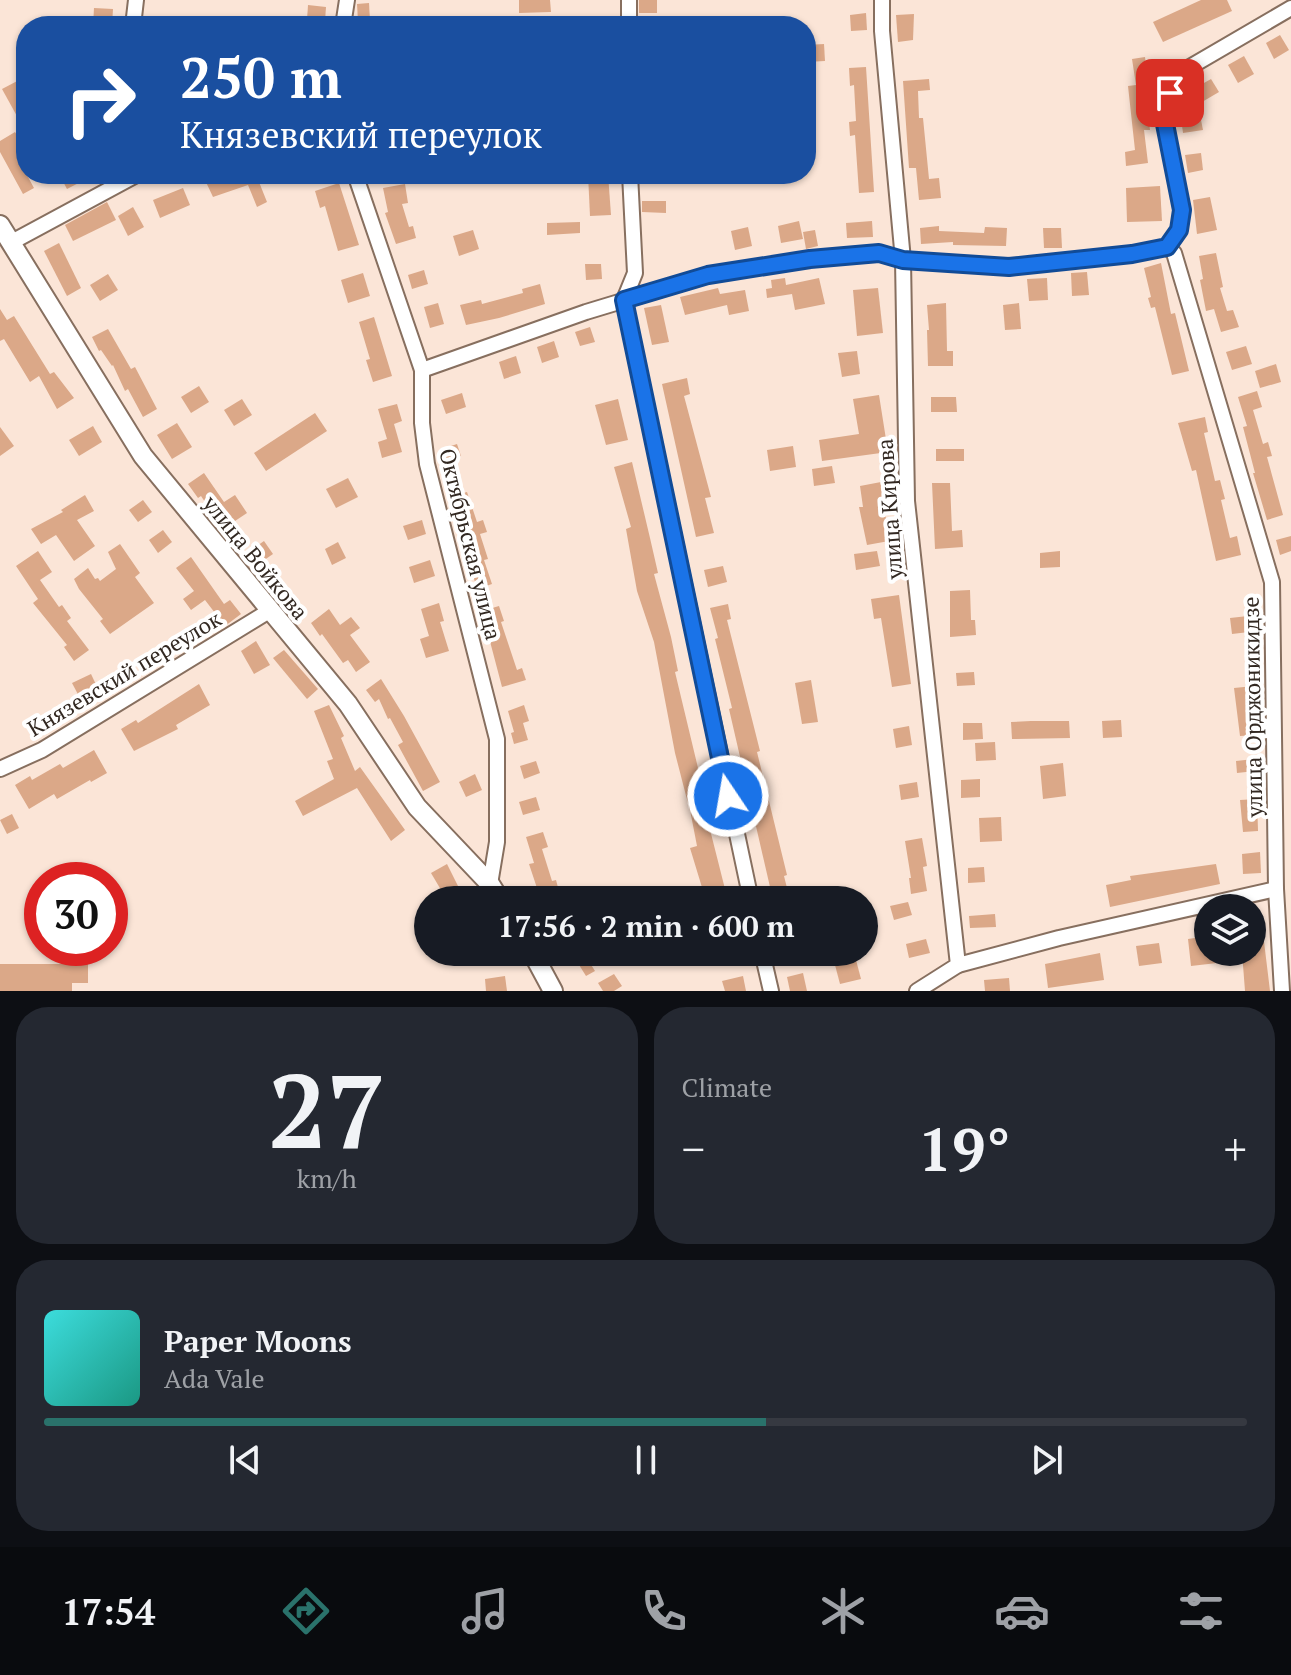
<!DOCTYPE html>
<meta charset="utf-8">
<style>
:root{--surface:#171b24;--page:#242831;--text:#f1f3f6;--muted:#9ea1a6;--line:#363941;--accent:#2a726b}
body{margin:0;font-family:"PT Serif",serif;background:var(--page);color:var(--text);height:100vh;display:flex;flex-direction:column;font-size:30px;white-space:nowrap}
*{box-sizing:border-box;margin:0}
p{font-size:26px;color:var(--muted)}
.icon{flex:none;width:44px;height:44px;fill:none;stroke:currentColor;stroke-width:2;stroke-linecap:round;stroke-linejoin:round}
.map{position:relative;height:991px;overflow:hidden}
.drawer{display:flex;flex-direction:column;gap:16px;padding:16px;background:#0d0f14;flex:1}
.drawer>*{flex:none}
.guide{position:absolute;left:16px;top:16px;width:800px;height:168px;border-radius:32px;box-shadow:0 2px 6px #0004;background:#1a4fa0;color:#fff;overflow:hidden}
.tools{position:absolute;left:1194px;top:894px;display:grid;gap:16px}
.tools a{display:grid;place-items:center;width:72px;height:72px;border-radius:50%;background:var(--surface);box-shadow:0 2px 6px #0004;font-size:40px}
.speed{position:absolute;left:24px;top:862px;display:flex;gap:16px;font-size:40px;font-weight:700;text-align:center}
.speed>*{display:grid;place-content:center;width:104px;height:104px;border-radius:50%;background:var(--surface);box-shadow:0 2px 6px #0004;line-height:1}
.speed .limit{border:12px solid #d22;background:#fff;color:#111}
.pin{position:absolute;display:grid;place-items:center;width:68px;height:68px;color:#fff;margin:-34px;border-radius:16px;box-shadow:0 4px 12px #0006}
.me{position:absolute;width:88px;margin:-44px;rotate:348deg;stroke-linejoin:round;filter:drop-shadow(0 0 6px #0008)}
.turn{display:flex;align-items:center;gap:28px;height:168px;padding:0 32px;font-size:36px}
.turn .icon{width:104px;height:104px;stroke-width:2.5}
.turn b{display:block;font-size:56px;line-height:68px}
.big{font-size:60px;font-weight:600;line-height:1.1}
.drawer .widget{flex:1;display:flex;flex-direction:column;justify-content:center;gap:12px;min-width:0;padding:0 28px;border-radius:32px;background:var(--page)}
.drawer .dial{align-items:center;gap:0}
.dial b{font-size:104px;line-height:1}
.song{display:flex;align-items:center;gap:24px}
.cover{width:96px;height:96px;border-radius:12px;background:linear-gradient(135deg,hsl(180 70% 55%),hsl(170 70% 35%))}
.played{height:8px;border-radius:4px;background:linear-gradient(90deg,var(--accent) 60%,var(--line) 60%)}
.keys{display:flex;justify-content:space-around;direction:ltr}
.heat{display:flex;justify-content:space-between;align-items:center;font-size:44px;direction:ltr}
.drawer .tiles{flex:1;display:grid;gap:16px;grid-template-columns:1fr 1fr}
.widget:last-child{grid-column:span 2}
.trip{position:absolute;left:414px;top:886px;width:464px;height:80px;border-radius:40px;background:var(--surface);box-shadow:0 2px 6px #0004;font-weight:600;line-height:80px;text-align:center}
.tabs{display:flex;height:128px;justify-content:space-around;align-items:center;background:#090b0e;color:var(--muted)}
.tabs .icon{width:56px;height:56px}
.tabs .current{color:var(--accent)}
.tabs b{font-size:36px;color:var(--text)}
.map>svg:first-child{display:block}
.building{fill:#dba888}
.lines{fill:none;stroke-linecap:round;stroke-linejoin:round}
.minor-casing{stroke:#876f5f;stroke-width:18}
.tertiary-casing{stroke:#876f5f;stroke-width:22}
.minor{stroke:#fff;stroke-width:14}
.tertiary{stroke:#fff;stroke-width:18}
.route-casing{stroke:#114b97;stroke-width:20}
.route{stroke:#1a73e8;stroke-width:14}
.labels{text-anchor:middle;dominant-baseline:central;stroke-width:8;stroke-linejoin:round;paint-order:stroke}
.street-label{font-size:22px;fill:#322821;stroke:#fff}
</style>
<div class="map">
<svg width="1291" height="991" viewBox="0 0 1291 991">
<rect width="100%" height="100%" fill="#fbe5d7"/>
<g class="building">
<path d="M519,0H550L551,12L519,13Z"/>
<rect x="639" y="0" width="18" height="13"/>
<path d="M1201,0H1227L1232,11L1163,42L1153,22Z"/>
<path d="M369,3L370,21H358L357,4Z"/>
<path d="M308,5L326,7L325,21L307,20Z"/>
<path d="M94,8L113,9L112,26H93Z"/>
<path d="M866,13L867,30L851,31L850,15Z"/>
<path d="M914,14L913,40L898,42L896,15Z"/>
<path d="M1280,35L1289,50L1274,59L1266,43Z"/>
<path d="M824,44L825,61L806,62V45Z"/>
<path d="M1244,56L1254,74L1238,83L1228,65Z"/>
<path d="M1145,57L1150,99H1146L1150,130H1144L1148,163L1126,166L1125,152L1135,150L1128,86L1136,85L1132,59Z"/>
<path d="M866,67L874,192L859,193L855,135L850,136L849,122L856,121L854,85L850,86L849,68Z"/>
<path d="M23,78L26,84V114L18,118L2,89Z"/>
<path d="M929,79L930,90L918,91L919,118H923L929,179L939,178L941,198L919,200L916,168H909L903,81Z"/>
<path d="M1211,79L1219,92L1202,102L1195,88Z"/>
<path d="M1200,115L1203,130L1183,133L1181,118Z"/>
<path d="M15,132L26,150V164L22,166L34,188L23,194L0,152V141Z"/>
<path d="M1201,153L1203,170L1188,173L1185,155Z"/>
<path d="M59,174H96L67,189Z"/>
<path d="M219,174H273L259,182L267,202L257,207L248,185L213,197L205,180Z"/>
<path d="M588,174H608L611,215L590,216Z"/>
<path d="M339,183L359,245L338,251L325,206L320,208L315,191Z"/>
<path d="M405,184L408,203L402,204L409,227L413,226L416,238L396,244L385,213L388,212L383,188Z"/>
<path d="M1160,186L1162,221L1127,222L1126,188Z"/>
<path d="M183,188L190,205L160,218L153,200Z"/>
<path d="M1210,197L1217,230L1197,234L1193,200Z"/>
<path d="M642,201H666V213L642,212Z"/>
<path d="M107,202L116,220L73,241L65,225Z"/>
<path d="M133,207L144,227L128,236L118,216Z"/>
<path d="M799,221L803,239L781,243L778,226Z"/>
<path d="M872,221L873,237L847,238L846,223Z"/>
<path d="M580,222V233L547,235V223Z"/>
<path d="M939,226V231L984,233L985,227L1007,228L1006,246L953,245V242L921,244L920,228Z"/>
<path d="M748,227L752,246L735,250L731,231Z"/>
<path d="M1043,228H1061L1062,248H1044Z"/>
<path d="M473,230L479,249L459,256L453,236Z"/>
<path d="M815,230L818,246L806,249L803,232Z"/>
<path d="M59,243L81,288L67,296L44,251Z"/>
<path d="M1216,253L1223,287L1220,288L1227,311L1233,310L1239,327L1221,332L1214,309L1206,311L1200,280L1203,279L1199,256Z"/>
<path d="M1161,263L1171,314L1175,313L1189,371L1172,375L1155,307L1151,308L1148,298L1151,297L1144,268Z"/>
<path d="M585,264H601L602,279L586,280Z"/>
<path d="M424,270L428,284L412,289L408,275Z"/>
<path d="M1087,272L1089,295L1072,296L1071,273Z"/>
<path d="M363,273L370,296L348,303L341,280Z"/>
<path d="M108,274L118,290L100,301L90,285Z"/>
<path d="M785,278L786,285L819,278L825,304L795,310L792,294L767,298L766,289L772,288L771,280Z"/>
<path d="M1047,278L1048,300L1029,301L1027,279Z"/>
<path d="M540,284L545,304L499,318L466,325L460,305L481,300L482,304L523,293L522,289Z"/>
<path d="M718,288L720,294L745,290L749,311L729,315L727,305L685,315L680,297Z"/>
<path d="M878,288L883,333L857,336L853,290Z"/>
<path d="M438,303L444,324L430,328L424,307Z"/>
<path d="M946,303L947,351H953V366H928L927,330H929L927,305Z"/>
<path d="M1019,303L1021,329L1005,330L1003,305Z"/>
<path d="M661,305L669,342L652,345L644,308Z"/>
<path d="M0,309L7,320L14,316L50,374L54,372L74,398L57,409L39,376L30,382L4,339L0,341Z"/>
<path d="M374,317L392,376L373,382L366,360L370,359L359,322Z"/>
<path d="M590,327L595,342L580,346L575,332Z"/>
<path d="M108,329L131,369L135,367L157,409L143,417L128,389L125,391L113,365L112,366L101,350L99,351L92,337Z"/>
<path d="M554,341L559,357L542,363L537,347Z"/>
<path d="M1246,346L1252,364L1232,370L1226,352Z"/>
<path d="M857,351L860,374L842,377L838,353Z"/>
<path d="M516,356L521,373L504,379L499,362Z"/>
<path d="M1276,364L1281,382L1260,388L1255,371Z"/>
<path d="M687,378L690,394L684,396L711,497L705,498L714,533L696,537L662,384Z"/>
<path d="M199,386L209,402L191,413L181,397Z"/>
<path d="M1257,391L1262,407L1253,410L1263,444L1268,442L1272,456L1267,457L1283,515L1267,520L1253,473H1255L1243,427L1247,426L1238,397Z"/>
<path d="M462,393L466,407L446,414L441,400Z"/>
<path d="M879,395L888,452L822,461L819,440L859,434L853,399Z"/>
<path d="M931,397H956L957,412H931Z"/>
<path d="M242,399L252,415L234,426L224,410Z"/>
<path d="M618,399L628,440L606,445L595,405Z"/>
<path d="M397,404L402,421L394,424L402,452L382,458L378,442L387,439L378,409Z"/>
<path d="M315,413L327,431L266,471L254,453Z"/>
<path d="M1205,417L1208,432L1204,433L1215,481L1220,480L1225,499L1221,500L1230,538L1237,536L1241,555L1216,561L1196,470L1192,471L1178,423Z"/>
<path d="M177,423L192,447L172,459L157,435Z"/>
<path d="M93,426L102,442L79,456L69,440Z"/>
<path d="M0,427L14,446L0,456Z"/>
<path d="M457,444L461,456L443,462L439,450Z"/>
<path d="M793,446L796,467L770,471L767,450Z"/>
<rect x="936" y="449" width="28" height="12"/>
<path d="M632,462L650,538L658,573L654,574L671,637L678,671L675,672L704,793L701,794L725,889L704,894L690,848L697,846L691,815L675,753L654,642L637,591L626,529L631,527L614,467Z"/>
<path d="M832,466L835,483L814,486L812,469Z"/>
<path d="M204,473L224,502L235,495L247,513L223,529L201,496L198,498L188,484Z"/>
<path d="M348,478L358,497L336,508L326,489Z"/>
<path d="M881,482L889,541L867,545L859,507H863L860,486Z"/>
<path d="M932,483H950L952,531L962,530L963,547L935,549Z"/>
<path d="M467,492L477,522L483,520L487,532L480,534L488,559L484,560L492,584L477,589L450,497Z"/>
<path d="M85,495L94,511L77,520L95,546L74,561L56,535L41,544L31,529L63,512L61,510Z"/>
<path d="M143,500L152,512L138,522L129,510Z"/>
<path d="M422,520L426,534L408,540L403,526Z"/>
<path d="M163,530L172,542L158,553L149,540Z"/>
<path d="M1291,536V551L1280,555L1276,540Z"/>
<path d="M264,541L273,554L257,565L248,552Z"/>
<path d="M338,542L346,558L332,565L325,549Z"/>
<path d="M120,544L140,573L135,577L154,603L110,634L100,621L103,619L79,589L74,579L88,568L95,579L98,578L100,581L116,569L108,552Z"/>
<path d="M38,551L52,572L40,580L59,607L62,605L71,618L67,621L89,650L74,661L64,647L67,645L33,603L38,599L16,566Z"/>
<path d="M877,551L880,566L856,570L854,554Z"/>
<path d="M1060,551V567L1040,568V553Z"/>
<path d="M191,557L224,604L230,600L241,614L225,626L205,600L191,610L183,599L194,591L176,568Z"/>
<path d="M430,560L435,576L414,583L409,567Z"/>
<path d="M723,566L727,582L708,587L704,570Z"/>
<path d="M970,590L971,620H975L976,635L950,637V591Z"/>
<path d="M899,595L911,684L892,687L881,618L874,619L871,599Z"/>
<path d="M439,603L444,621L440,622L449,651L426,658L420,639L429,636L421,609Z"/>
<path d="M728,604L731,619L727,620L760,751L757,752L787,875L784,876L790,900H773L729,709L732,708L715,639L718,638L710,608Z"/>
<path d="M499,606L504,621L501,622L517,670L522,668L526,680L502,687L482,611Z"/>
<path d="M329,609L340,625L351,617L360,628L350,635L370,662L356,672L348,660L343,663L322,634L320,636L311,623Z"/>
<path d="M1248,616L1249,632L1232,634L1230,618Z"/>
<path d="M256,641L270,665L254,674L241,651Z"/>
<path d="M284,650L318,689L307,699L273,658Z"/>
<path d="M974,672L975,685L957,686L956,673Z"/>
<path d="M91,674L100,693L82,702L72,683Z"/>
<path d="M381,679L404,716L440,782L423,791L398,745L403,742L390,718L388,719L379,699L375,702L366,690Z"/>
<path d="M811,680L818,722L802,724L795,683Z"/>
<path d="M199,684L210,705L176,725L178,729L134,751L121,729L136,720L138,723Z"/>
<path d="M1254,686L1256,735L1240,736L1234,688Z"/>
<path d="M329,705L344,736L341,738L355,771L360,767L405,830L391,841L357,788L303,816L295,801L334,779L327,761L333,759L314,711Z"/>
<path d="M524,705L529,721L523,723L528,740L514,744L511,733L514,732L508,711Z"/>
<path d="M1121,720L1122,737L1103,738L1102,721Z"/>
<path d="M1031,721H1069L1070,738L1012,739L1011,722Z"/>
<path d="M963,723H982L983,739L963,740Z"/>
<path d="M909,726L912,745L896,748L893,729Z"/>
<path d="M995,742L996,760L976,761L975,743Z"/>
<path d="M94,750L107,773L91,782L90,780L57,799L54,794L29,809L15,785L30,776L32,780L60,764L63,768Z"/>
<path d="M1254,759L1255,771L1237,773L1236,761Z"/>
<path d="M536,761L540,773L524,779L520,766Z"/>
<path d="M1063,763L1066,796L1043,799L1040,766Z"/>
<path d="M475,774L482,790L466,797L459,782Z"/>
<path d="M980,779V797L961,798V780Z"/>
<path d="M917,782L919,797L901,800L899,785Z"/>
<path d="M536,797L540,810L523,815L519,802Z"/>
<path d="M1257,799L1258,831L1243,832L1240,800Z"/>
<path d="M12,814L19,828L7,834L0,820Z"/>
<path d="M1001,817L1002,841L980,842L979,818Z"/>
<path d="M543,832L548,847L542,849L552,881L556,880L560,895L545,900H541L529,864L534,863L526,837Z"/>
<path d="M922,838L927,866L923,867L927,891L911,894L909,878H911L905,841Z"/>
<path d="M1260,852L1261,873L1243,874L1242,854Z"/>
<path d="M447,864L465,900H447L431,873Z"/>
<path d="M1216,864L1220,884L1110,907L1106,885L1131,880L1130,876Z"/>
<path d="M984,867L985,882L968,883V868Z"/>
<path d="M908,902L912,915L894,920L890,906Z"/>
<path d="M995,914L996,927L970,928L969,916Z"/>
<path d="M1252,925H1262L1270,991H1245L1242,952H1252Z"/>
<path d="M1208,936V952H1215L1217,963L1191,966L1188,939Z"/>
<path d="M926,939L930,953L909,958L906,944Z"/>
<path d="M1159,943L1162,963L1139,966L1136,946Z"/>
<path d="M571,952H583L595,971L586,976Z"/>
<path d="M1100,953L1104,980L1048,988L1045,964Z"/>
<path d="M856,960L861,979L840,984L835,965Z"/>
<path d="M0,964H88V983H72V991H0Z"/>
<path d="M803,973L807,991H790L787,977Z"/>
<path d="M614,974L622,986L614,991H603L598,983Z"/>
<path d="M505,976L507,991H486L485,979Z"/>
<path d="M743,976L746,991H725L722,981Z"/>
<path d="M1009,978L1010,991H985L984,980Z"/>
</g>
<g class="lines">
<defs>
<g id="minor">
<path d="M882,0V31L903,260L907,501L958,965L917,991"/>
<path d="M133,26L136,0"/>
<path d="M343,26L347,0"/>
<path d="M629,26V0"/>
<path d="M355,174L422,370V423L427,464L497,739V842L490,884"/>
<path d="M630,174L635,273L624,300L627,315L751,900"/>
<path d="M10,243L138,174"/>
<path d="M1167,247L1174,253L1272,582L1276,889L1282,991"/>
<path d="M422,370L586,312L708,275L810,259L879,253L903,260L1009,267L1132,254L1167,247L1179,230L1182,210L1164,119L1170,93L1183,71L1291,8"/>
<path d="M0,769L42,750L269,611"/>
<path d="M762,952L771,991"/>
<path d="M958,965L1059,938L1276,889"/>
</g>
<g id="tertiary">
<path d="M0,225L143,456L348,704L417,807L490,884L500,900"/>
<path d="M532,952L553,991"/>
</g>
</defs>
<use href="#minor" class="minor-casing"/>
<use href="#tertiary" class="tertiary-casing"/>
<use href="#minor" class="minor"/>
<use href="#tertiary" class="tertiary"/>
</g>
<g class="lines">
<defs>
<path id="route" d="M728,796L624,300L708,275L810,259L879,253L903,260L1009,267L1132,254L1167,247L1179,230L1182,210L1164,119L1170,93"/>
</defs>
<use href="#route" class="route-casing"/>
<use href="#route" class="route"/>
</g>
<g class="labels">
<g class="street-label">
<text transform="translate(889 509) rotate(-94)">улица Кирова</text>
<text transform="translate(471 544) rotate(76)">Октябрьская улица</text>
<text transform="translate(256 557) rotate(51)">улица Войкова</text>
<text transform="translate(124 673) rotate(-31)">Князевский переулок</text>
<text transform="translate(1252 707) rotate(-91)">улица Орджоникидзе</text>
</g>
</g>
</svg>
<div class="tools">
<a><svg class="icon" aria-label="layers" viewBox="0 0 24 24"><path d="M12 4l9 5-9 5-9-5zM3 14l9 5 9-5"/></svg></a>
</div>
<div class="speed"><div class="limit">30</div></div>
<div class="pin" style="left:1170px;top:93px;background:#d93025"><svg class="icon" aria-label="arrive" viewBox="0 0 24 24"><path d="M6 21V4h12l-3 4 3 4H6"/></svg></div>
<svg class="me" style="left:728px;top:796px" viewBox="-20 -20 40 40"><circle r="17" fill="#1a73e8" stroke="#fff" stroke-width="3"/><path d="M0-11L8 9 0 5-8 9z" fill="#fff"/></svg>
<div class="trip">17:56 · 2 min · 600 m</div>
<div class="guide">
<div class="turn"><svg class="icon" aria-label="right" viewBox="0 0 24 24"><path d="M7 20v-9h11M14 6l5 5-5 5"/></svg><div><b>250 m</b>Князевский переулок</div></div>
</div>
</div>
<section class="drawer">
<div class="tiles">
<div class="widget dial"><b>27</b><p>km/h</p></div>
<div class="widget"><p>Climate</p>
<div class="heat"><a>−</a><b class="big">19°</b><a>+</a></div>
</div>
<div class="widget">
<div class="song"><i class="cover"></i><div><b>Paper Moons</b><p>Ada Vale</p></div></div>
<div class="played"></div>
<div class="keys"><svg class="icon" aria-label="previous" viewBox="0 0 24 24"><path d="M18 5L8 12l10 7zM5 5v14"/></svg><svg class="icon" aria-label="pause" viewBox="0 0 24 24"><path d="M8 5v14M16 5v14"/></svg><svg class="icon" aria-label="next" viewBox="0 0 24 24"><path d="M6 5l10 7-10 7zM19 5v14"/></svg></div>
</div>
</div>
</section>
<nav class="tabs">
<b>17:54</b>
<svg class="icon current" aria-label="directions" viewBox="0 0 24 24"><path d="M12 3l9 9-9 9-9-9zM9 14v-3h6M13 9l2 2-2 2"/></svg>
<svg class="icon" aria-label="music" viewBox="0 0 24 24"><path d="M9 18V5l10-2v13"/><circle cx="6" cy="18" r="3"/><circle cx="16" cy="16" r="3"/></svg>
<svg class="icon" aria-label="phone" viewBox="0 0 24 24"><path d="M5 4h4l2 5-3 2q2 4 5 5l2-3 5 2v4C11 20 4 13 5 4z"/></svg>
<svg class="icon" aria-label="climate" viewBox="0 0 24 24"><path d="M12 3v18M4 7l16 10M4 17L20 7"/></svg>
<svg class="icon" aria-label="car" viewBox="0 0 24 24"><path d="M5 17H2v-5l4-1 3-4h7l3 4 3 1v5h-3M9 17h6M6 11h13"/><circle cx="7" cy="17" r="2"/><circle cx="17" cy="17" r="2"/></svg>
<svg class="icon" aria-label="filters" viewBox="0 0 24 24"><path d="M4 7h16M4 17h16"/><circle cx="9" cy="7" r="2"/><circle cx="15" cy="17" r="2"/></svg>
</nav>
